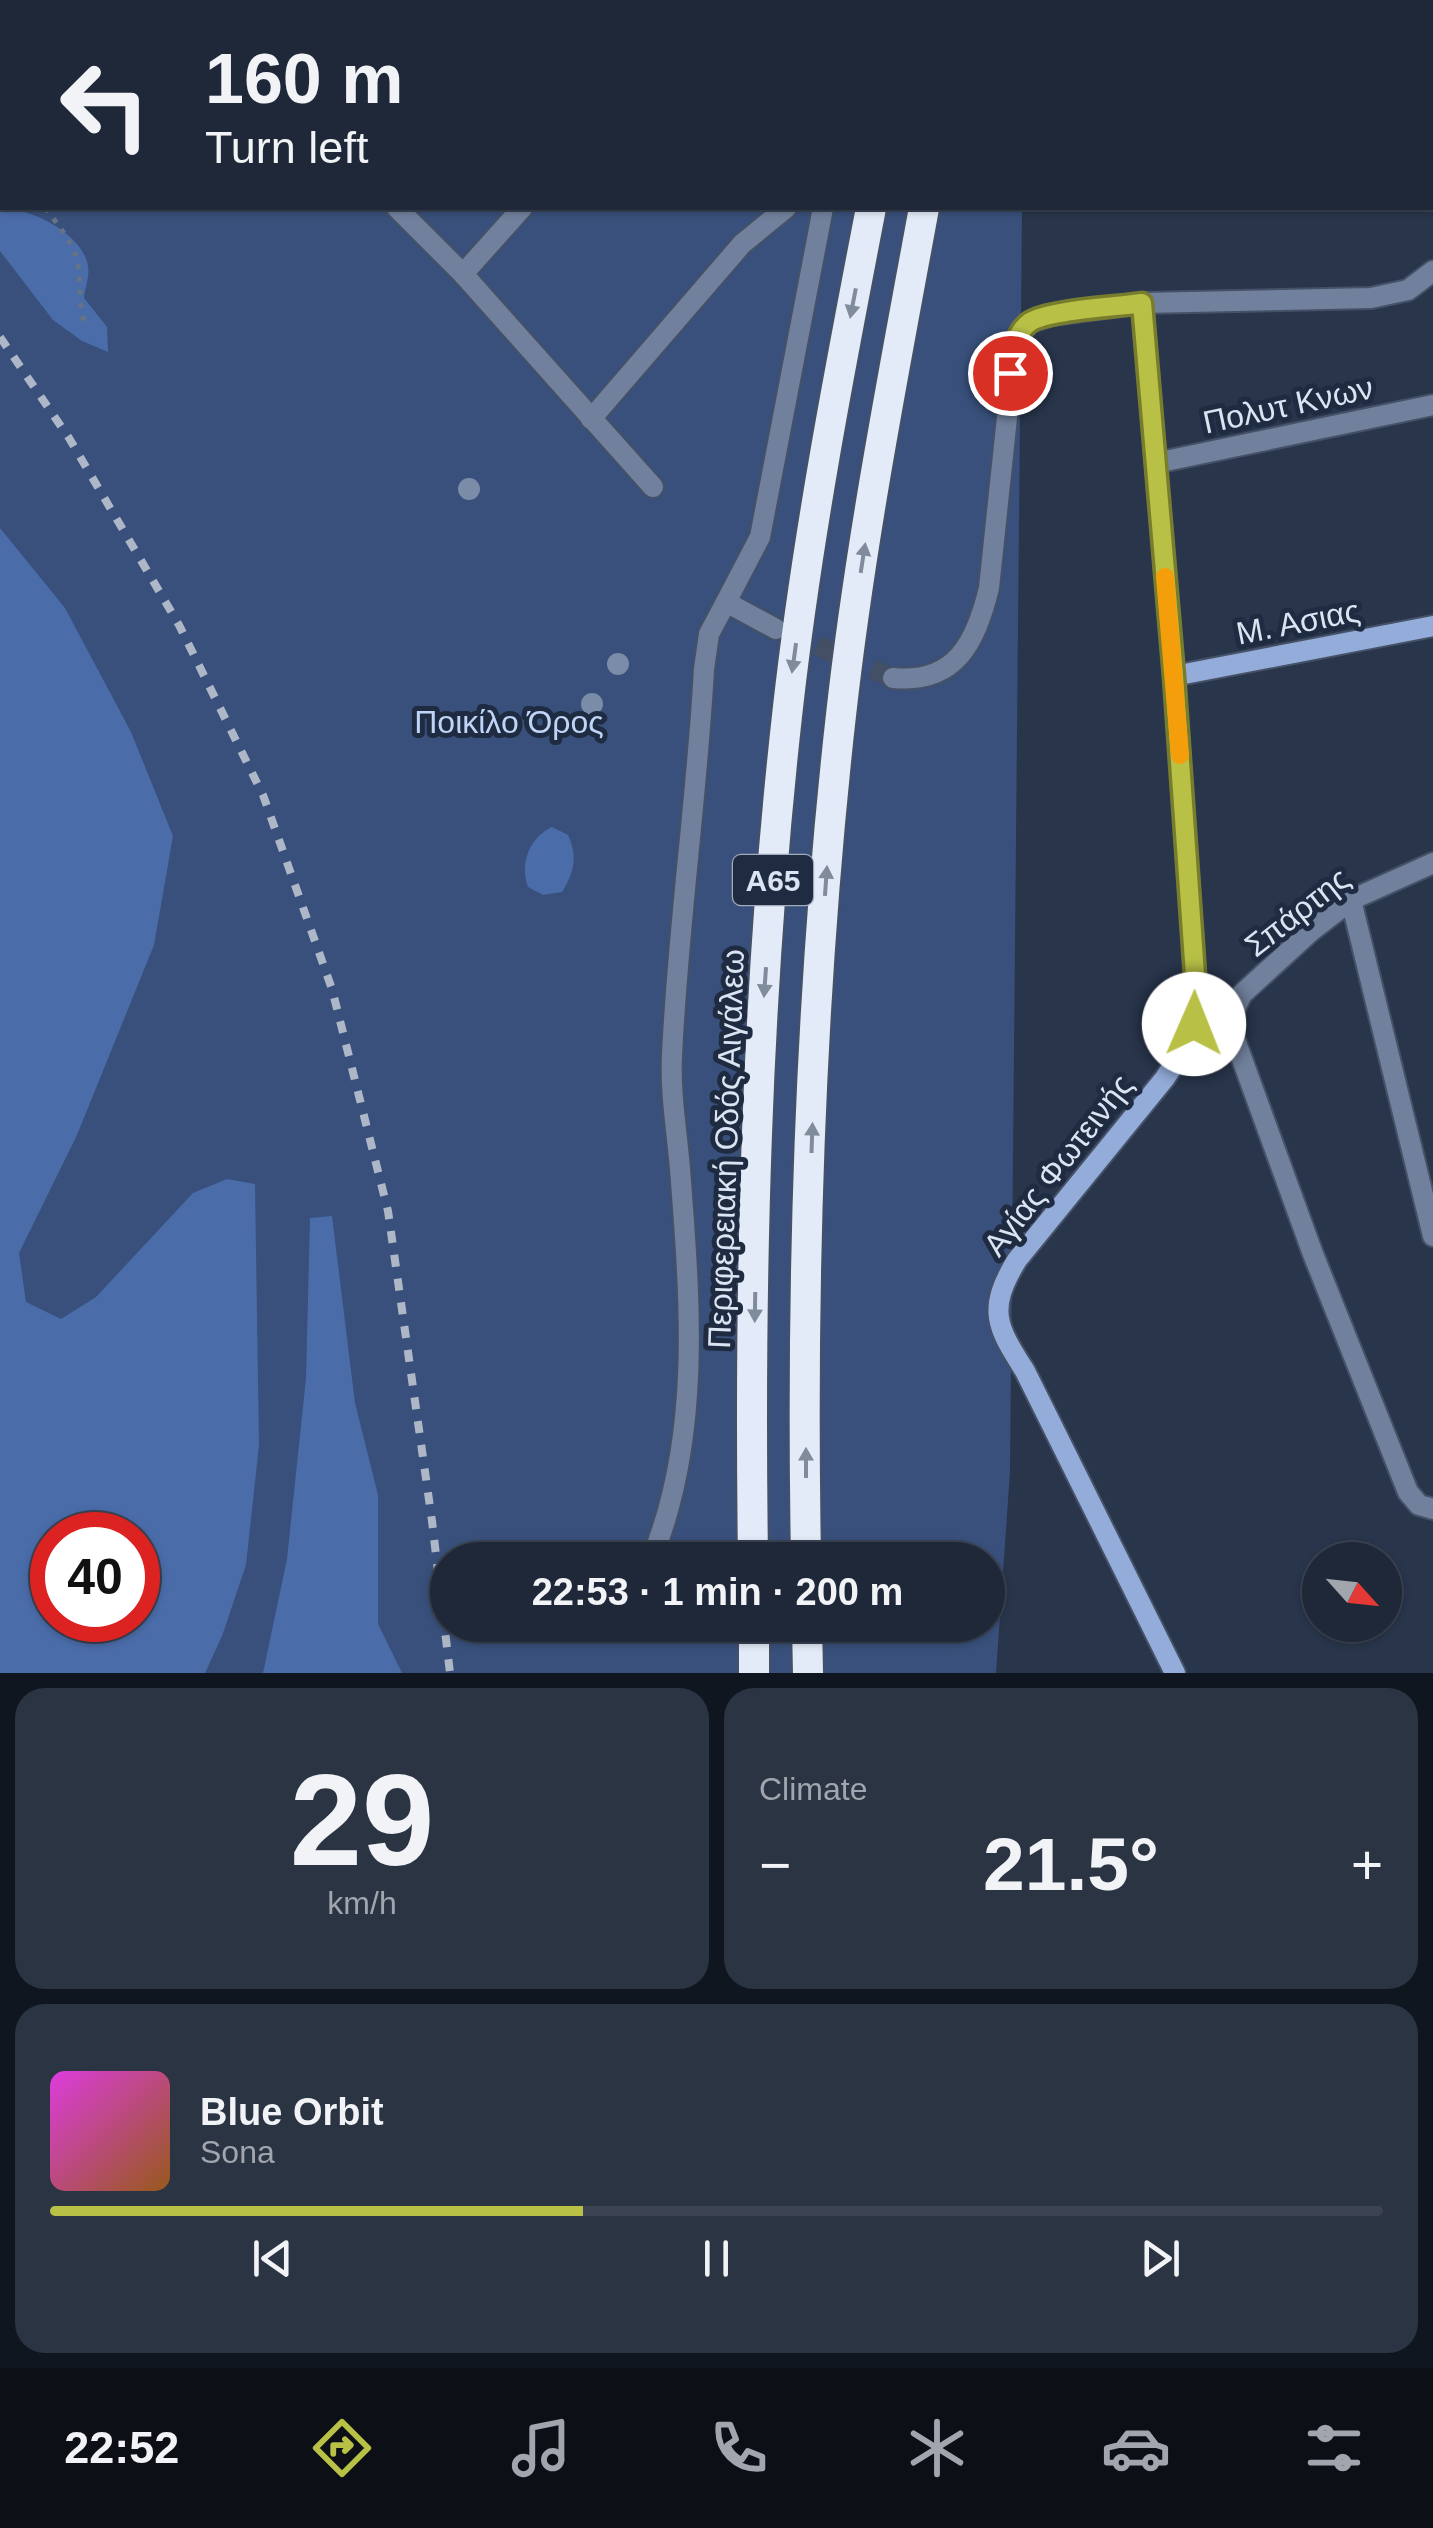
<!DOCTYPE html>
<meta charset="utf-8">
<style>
:root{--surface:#1e2838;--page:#2b3443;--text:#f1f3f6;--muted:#a1a6ae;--line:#3c4453;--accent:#b8c146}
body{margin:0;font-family:Helvetica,sans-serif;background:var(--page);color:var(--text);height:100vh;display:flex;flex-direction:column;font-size:38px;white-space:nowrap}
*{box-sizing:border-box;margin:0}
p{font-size:32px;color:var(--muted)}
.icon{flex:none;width:55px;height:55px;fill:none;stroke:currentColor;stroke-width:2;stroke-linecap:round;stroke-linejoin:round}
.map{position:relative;height:1673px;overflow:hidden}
.drawer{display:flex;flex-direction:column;gap:15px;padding:15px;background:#10161f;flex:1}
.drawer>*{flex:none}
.hud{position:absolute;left:0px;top:0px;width:1435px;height:210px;box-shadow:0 2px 8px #0004,0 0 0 2px var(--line);background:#1e2838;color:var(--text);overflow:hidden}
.needle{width:65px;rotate:117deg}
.tools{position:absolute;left:1302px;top:1542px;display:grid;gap:20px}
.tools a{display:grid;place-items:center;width:100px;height:100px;border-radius:50%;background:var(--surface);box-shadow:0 2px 8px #0004,0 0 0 2px var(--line);font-size:50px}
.speed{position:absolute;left:30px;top:1512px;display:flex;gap:20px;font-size:50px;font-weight:700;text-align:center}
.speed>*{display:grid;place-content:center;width:130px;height:130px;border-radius:50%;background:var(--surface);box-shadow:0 2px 8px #0004,0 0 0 2px var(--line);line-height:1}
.speed .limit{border:15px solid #d22;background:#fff;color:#111}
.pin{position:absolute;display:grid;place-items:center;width:85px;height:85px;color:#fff;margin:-42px;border:5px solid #fff;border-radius:50%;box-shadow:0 2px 10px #0007}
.me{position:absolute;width:110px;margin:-55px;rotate:1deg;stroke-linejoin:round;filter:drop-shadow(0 0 8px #0008)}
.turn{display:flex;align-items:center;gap:35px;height:210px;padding:0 40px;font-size:45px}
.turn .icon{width:130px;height:130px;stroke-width:2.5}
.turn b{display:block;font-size:70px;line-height:85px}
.big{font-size:75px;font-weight:800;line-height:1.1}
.drawer .widget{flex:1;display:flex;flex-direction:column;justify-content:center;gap:15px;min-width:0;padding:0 35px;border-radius:30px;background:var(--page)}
.drawer .dial{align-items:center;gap:0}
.dial b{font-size:130px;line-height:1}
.song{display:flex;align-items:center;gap:30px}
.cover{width:120px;height:120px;border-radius:15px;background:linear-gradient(135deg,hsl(300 70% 55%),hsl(30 70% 35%))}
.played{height:10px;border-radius:5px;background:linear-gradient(90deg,var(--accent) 40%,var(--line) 40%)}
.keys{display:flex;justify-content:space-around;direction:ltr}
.heat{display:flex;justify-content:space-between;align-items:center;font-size:55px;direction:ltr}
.drawer .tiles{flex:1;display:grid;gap:15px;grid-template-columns:1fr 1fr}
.widget:last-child{grid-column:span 2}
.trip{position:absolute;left:430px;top:1542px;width:575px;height:100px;border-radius:50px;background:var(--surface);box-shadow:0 2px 8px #0004,0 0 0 2px var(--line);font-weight:800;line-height:100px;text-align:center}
.tab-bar{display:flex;height:160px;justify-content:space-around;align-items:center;background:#0c1016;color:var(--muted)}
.tab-bar .icon{width:70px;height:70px}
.tab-bar .selected{color:var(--accent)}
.tab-bar b{font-size:45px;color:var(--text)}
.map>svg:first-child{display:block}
.green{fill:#38507b;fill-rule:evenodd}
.forest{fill:#4a6ca9;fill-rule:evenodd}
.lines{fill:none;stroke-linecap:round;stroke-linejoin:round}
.street-tunnel{stroke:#434f64;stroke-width:20;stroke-dasharray:20 10;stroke-linecap:butt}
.street-casing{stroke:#455166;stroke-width:24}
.secondary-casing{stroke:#455166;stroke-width:24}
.highway-casing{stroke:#455166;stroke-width:34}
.path{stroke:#667285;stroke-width:5;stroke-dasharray:5 8;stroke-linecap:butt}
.street{stroke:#71819d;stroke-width:20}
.secondary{stroke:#93acd9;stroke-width:20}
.highway{stroke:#e3ebf9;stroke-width:30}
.rail{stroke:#adb7c7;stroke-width:8;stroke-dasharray:12 12;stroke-linecap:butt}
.tree{fill:#7b8ca9}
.oneway{fill:#808b9c}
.route-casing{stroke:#787d2e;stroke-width:25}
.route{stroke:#b8c146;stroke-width:18}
.slow{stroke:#f59e0b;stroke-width:18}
.labels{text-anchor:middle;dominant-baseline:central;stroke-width:10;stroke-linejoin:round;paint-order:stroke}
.shield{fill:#1e2b40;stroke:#a2acbd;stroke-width:2.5}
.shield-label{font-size:30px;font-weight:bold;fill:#dbe4f2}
.street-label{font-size:32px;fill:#dbe4f2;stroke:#1e2b40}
.park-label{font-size:32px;fill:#bfd4f6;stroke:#1e2b40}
</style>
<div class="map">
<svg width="1433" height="1673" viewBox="0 0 1433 1673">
<rect width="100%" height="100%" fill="#28354b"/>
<path class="green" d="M0,0H1024L2,2V208H1022L1010,1472L996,1673H0ZM52,1535H138V1620H52ZM448,1560H988V1625H448Z"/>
<g class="forest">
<path d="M0,183L2,208C31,208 83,234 88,266C90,275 85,288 84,298L107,327L108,352L82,341L53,320L0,251Z"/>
<path d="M0,528L65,608L131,732L173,836L154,945L77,1135L19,1253L26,1302L61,1319L96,1297L193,1193L227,1179L255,1184L259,1445L246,1565L222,1636L205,1673H0ZM138,1535V1620H52V1535Z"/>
<path d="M552,827L568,835C578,857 574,872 562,892L543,895L528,887C519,863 530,837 552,827Z"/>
<path d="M332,1216L355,1403L378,1495V1624L402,1673H263L287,1559L306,1378L310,1218Z"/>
</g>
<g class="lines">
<path class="street-tunnel" d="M789,634L893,678"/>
<defs>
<g id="street">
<path d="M1321,2L1323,0"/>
<path d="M397,208L463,274L653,487"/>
<path d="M463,274L522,208"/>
<path d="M1142,303L1174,676"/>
<path d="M591,419L742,244L786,208"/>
<path d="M1156,463L1433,405"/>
<path d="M726,602L760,537L823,208"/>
<path d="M893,678C956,684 976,642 989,588L1014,351L1017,338L1030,322L1052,315L1142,303L1371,298L1408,290L1433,271"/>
<path d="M1433,863L1351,900L1311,931L1242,994L1234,1011V1037L1313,1254L1408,1492L1419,1505L1433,1509"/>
<path d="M1351,900L1433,1236"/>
<path d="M651,1560C702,1437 690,1299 680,1169C677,1132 670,1093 672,1055C678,926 697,798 704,669L709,634L726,602L776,629"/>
<path d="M617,1632L620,1625"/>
</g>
<path id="secondary" d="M1175,1673L1025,1371C996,1326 987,1309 1017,1260L1165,1078C1187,1046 1194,1028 1196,989L1174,676L1433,626"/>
<g id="highway">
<path d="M910,2L911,0"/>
<path d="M962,2L963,0"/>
<path d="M753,1560C749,1276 756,990 788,707C807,539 839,373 871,208"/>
<path d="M806,1560C801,1282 810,991 841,715C860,545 893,376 924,208"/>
<path d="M754,1625V1673"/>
<path d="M807,1625L808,1673"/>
</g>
</defs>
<use href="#street" class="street-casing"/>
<use href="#secondary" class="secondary-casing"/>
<use href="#highway" class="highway-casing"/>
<path class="path" d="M46,208C57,225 74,242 78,264C81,286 78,306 86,328"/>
<use href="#street" class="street"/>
<use href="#secondary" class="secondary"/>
<use href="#highway" class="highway"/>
<path class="rail" d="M0,337L69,438L179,625L263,795L332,989L388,1211L432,1521L450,1673"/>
</g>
<g class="tree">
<circle cx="469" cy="489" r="11"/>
<circle cx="618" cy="664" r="11"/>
<circle cx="592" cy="704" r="11"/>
</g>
<defs><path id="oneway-solid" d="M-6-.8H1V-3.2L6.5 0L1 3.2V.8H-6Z" transform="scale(2.5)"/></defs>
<g class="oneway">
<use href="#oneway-solid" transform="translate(853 303) rotate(101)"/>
<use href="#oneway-solid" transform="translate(863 558) rotate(-81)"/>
<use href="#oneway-solid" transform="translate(794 658) rotate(98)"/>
<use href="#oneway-solid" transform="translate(826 881) rotate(-86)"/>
<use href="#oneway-solid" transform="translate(765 982) rotate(94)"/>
<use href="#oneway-solid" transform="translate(812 1138) rotate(-88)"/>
<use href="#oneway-solid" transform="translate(755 1307) rotate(91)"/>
<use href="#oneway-solid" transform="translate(806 1463) rotate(-90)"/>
</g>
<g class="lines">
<defs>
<path id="route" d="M1010,373C1013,356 1014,333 1030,322C1048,310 1117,307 1142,303L1174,676L1196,989L1194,1024"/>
</defs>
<use href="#route" class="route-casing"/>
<use href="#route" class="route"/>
<path class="slow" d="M1165,577L1180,755"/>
</g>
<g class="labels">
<rect class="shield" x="733" y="855" width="80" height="50" rx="8"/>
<g class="shield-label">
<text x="773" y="880">Α65</text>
</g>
<g class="street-label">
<text transform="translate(1288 405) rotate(-12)">Πολυτ Κνων</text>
<text transform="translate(1298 622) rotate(-11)">Μ. Ασιας</text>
<text transform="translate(1297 912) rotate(-38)">Σπάρτης</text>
<text transform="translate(726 1149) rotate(-88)">Περιφερειακή Οδός Αιγάλεω</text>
<text transform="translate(1058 1165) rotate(-52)">Αγίας Φωτεινής</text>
</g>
<g class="park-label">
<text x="509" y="722">Ποικίλο Όρος</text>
</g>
</g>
</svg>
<div class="tools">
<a><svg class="needle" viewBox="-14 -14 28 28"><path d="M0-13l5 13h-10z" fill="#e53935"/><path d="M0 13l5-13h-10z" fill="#a1a6ae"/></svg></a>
</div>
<div class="speed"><div class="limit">40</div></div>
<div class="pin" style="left:1010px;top:373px;background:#d93025"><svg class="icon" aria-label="arrive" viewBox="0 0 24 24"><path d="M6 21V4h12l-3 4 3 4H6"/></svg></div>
<svg class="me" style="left:1194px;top:1024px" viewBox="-20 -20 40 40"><circle r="19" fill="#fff"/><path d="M0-13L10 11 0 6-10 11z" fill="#b8c146"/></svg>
<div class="trip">22:53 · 1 min · 200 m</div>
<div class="hud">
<div class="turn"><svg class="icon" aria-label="left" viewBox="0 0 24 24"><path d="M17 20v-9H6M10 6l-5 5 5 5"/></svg><div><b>160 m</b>Turn left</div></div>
</div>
</div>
<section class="drawer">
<div class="tiles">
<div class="widget dial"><b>29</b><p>km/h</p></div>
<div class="widget"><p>Climate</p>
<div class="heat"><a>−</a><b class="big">21.5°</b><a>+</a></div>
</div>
<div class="widget">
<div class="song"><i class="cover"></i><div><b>Blue Orbit</b><p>Sona</p></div></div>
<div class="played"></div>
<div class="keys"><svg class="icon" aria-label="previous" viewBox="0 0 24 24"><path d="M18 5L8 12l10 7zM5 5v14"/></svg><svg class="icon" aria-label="pause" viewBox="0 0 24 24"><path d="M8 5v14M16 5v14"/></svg><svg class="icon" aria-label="next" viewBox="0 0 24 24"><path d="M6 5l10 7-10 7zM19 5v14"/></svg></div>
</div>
</div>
</section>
<nav class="tab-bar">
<b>22:52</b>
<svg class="icon selected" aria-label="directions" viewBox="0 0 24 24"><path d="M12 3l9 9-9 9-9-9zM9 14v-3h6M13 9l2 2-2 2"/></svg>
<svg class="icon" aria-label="music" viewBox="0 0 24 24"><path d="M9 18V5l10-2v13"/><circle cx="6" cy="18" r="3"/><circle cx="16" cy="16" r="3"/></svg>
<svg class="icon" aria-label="phone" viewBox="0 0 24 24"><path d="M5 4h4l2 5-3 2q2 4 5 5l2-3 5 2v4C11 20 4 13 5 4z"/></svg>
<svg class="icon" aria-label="climate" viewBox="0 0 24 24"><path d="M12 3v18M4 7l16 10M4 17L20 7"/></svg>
<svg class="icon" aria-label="car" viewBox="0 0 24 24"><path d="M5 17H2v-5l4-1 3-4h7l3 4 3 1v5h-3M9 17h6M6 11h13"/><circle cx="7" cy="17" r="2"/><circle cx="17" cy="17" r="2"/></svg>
<svg class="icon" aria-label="filters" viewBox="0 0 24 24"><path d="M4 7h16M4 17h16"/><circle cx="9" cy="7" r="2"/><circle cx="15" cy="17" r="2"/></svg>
</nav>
